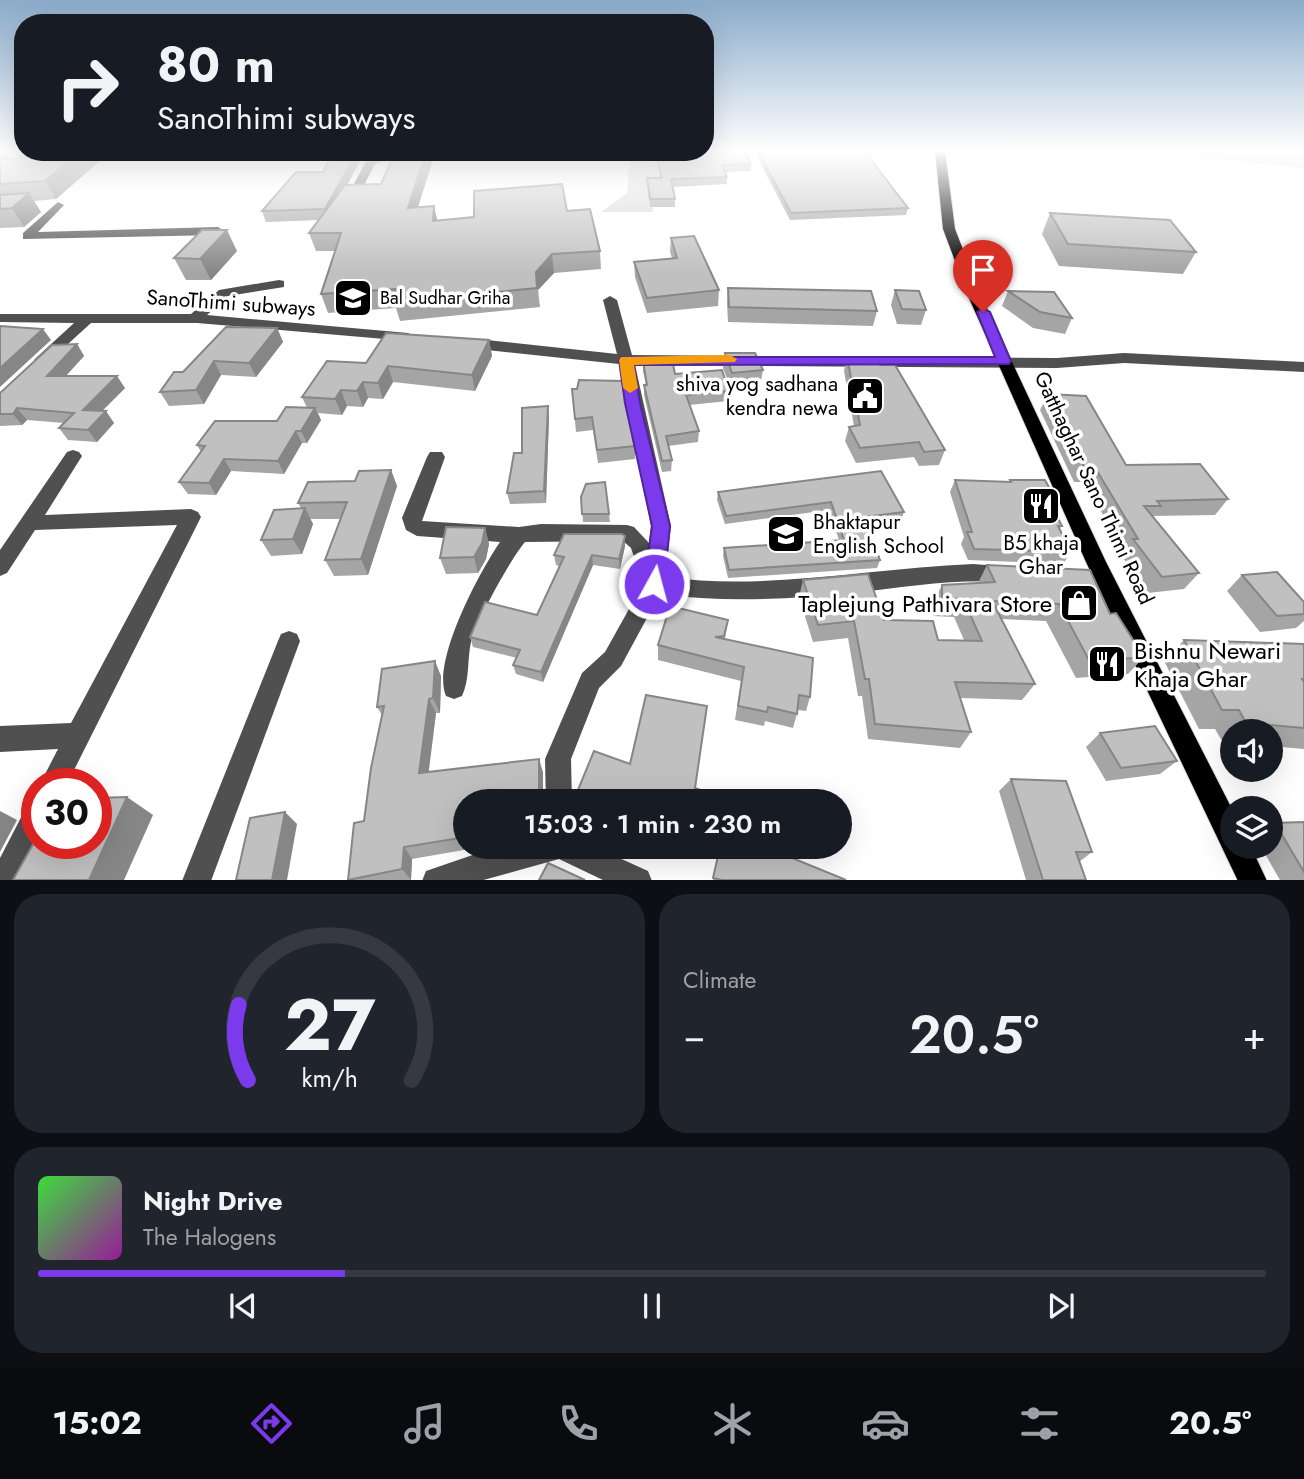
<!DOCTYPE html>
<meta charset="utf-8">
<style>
:root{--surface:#171b24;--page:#20242c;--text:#f1f3f6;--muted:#9ea1a6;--line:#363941;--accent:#7c3aed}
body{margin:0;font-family:Jost,sans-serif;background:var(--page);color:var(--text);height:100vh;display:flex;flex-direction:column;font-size:26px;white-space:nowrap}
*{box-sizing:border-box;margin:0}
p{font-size:23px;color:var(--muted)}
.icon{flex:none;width:38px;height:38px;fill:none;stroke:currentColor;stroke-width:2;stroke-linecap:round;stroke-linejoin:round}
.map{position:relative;height:880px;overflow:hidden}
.side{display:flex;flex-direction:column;gap:14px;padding:14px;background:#0d0f14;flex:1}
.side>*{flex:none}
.top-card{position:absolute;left:14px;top:14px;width:700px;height:147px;border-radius:28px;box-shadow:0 7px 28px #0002;background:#171b24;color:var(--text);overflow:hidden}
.controls{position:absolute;left:1220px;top:719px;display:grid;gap:14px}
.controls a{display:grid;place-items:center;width:63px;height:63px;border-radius:50%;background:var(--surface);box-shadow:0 7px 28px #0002;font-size:35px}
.speed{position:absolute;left:21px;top:768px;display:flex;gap:14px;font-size:35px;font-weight:700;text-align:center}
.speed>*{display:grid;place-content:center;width:91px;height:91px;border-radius:50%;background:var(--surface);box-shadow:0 7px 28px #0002;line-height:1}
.speed .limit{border:10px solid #d22;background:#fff;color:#111}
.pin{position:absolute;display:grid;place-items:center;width:60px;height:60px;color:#fff;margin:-72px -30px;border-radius:50% 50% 50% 0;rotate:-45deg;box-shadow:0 0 7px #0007}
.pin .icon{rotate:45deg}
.me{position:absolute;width:77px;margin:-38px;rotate:7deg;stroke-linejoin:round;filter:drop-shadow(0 0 5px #0008)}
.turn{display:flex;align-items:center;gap:24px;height:147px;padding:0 28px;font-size:32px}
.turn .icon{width:91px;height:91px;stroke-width:2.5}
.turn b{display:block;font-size:49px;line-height:60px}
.big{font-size:52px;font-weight:600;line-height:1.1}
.side .card{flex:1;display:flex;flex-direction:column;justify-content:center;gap:10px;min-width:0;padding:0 24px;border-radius:28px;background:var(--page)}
.side .dial{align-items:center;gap:0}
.dial svg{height:182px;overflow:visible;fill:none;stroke:var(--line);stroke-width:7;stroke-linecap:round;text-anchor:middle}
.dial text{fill:var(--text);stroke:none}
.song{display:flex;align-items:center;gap:21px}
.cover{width:84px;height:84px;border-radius:10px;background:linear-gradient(135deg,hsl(120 70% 55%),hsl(300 70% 35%))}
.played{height:7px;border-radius:4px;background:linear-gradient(90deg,var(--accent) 25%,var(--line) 25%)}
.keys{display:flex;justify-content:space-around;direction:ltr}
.heat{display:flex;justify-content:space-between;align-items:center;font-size:38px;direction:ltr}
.side .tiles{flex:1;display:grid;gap:14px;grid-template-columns:1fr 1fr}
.card:last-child{grid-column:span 2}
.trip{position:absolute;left:453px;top:789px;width:399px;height:70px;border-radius:35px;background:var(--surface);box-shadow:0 7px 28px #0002;font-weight:600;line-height:70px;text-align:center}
.tabs{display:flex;height:112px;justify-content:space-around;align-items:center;background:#090b0e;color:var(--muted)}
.tabs .icon{width:49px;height:49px}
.tabs .on{color:var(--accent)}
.tabs b{font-size:32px;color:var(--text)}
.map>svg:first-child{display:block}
.green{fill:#d7d7d7}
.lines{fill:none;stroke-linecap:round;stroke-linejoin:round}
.major-casing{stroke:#dbdbdb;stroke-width:2}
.minor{fill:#505050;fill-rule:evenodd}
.major{fill:#000;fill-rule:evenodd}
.wall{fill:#a5a5a5}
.shaded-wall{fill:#868686}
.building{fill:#c0c0c0;stroke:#868686;stroke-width:2}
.route{fill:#7c3aed;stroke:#51269a;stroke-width:2}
.slow{fill:#f59e0b}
.labels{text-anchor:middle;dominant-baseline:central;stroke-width:7;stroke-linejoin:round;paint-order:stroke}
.far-poi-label{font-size:18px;fill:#000;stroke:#fff;text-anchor:start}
.street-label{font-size:21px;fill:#000;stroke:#fff}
.poi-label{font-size:21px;fill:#000;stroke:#fff;text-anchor:end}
.near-poi-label{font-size:24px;fill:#000;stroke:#fff;text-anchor:end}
</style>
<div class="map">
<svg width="1304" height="881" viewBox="0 0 1304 881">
<rect width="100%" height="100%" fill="#fff"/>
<g class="green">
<path d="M1133,151H1304V168L1150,152Z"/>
<path d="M630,152H652L660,178L650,179L653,212H601L627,193Z"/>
</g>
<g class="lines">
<defs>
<path id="major" d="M935,151H945L955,229L982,298L1106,562L1232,809V847H1251L1267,881H1238L1086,562L969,298L943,229Z"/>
</defs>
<use href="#major" class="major-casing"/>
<g class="minor">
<path d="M388,152H403L375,164L361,191H353L351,189L367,160Z"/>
<path d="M58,202L64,205L38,232L218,227L224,231L218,235L23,239V233Z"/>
<path d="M963,258L988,260L995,264L988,268L958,265V259Z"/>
<path d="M279,280L284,281V287L228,296L207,315L408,333L415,337L408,341L197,323H91L47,363H37L34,360L37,357L74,323L0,322V314H191L219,290Z"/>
<path d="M610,296L617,300L632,355L1057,358L1124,353L1304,362V372L1124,363L1057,368L635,365L671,526L665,577C768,591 870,568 973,564L1012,567L1015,573L1012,579L1005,582C954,579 904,587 854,593C790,599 724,603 660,594L621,666L599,688L571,759L572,802H546L545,759L582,673L605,652L643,584L631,548L623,541L525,542C511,558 476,622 471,642C467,660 470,679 462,696L454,699L446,696C431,662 480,571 500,542L417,536L406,530L402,518L427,457L430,452H442L445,457L422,521L519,527L541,524L627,525L634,527L649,543L651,526L619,364L468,348L460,343L468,338L617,354L603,300Z"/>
<path d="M73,450L79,452L82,456L45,515L191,509L198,512L201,517L67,784H40L58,749L0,752V726L71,723L177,525L35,530L7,573L0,576V550L67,452Z"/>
<path d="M289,631L297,634L300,641L211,881H182L278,641L281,634Z"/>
<path d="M37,803V844L19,881H0V858L27,806Z"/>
<path d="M496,847H595L648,871L652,881H605L559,859L480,881H422L426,871Z"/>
</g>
<use href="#major" class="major"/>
</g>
<g class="wall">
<path d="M0,151L9,157L8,158H17L12,151H23V152H110L56,199L34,201L41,212L24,227L0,228Z"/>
<path d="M757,151H864L908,208L906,215L790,220L756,155Z"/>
<path d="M333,152H365L347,185L381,184L433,159L418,207L437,220L567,211L600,251L601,269L554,273L538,290L540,307L400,321L396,308L328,313L321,294L335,251H316L309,233L319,220L266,222L262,211L323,172Z"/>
<path d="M654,152H705L751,164V171L726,172L727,177V184L673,187L675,199V207H650L647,178H660Z"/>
<path d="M1050,213L1196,252L1183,274L1059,266L1042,234Z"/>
<path d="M671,238L719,290L718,306L647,313L635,277L634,262L672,258L670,252Z"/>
<path d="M237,251L211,280H186L174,258Z"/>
<path d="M728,288L877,311L873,326L728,322L727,303Z"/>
<path d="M895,290L926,310L921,325L897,324L891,305Z"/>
<path d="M1008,291L1072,318L1065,334L1033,328L1002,306Z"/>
<path d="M277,328L283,342L256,377L221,375L204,404L169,406L160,392L183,372Z"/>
<path d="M489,340L492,356L475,391L393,382L383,399L368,398L363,407L347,406L342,415L318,413L321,420L307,443H302L284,474L231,471L216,495L188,494L179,482L201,452L197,445L277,421L307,408L302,397L366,363Z"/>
<path d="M77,344L84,356L65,376L125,388L102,411L114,423L97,442L68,440L59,428L64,423L27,420L22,425L0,426V393Z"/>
<path d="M725,353L763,370L760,386L731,389L723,368Z"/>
<path d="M847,357L880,365L945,450L939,465L919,466L914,457L856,463L845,441L849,427L854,426L844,371Z"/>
<path d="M643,361L675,374L729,391L728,401L689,405L699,431L698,442L668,446L672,460L671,471L662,472L644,395V385H646L643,371Z"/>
<path d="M572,389L635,446V459L598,463L593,430L576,432Z"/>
<path d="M1048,394L1126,465L1228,499L1215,515L1153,516L1199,573L1184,589L1148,593L1121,555L1124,551L1084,482H1074L1040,410Z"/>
<path d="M549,417L546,503L510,504L507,493L522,453Z"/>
<path d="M391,470L397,486L368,575L334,576L325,560L341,519H310L313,524L302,554L271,556L261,540L301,508L298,503L355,481Z"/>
<path d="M881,471L904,512L901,520L866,525L880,560L877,568L728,578L723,556L724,548L839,540L829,510L725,524L717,500L718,492Z"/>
<path d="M955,480L1008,482L1010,480L1056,500L1052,507L1062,526L1059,529L1071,552L1063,564L968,560L961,544L964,537L950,492Z"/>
<path d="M581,497L609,514L610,522H583Z"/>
<path d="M485,528L489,544L486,559L478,573L446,574L440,558Z"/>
<path d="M625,546L620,569L593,565L543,682L516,674L513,665L517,658L473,647L470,637L537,615L559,566L556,565L554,555Z"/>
<path d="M987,565L1110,614L1144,657L1128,674L1076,678L1046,621L1002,619L1035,684L1022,700L960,698L971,732L960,748L868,739L862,696H858L848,638L813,642L799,597L803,580L884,620L938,640H964L954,617L933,616V603L942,585L978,583Z"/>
<path d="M1242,575L1304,602V621L1296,628L1260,632L1227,591Z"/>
<path d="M728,620L725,639L810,697L806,711L798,710L793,728L765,721L764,726L735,720L741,681L658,660V645Z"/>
<path d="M1184,640L1304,644V749L1270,746V732H1232V742L1222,741L1215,729H1199L1164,661Z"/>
<path d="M441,676L440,713H436L428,772H543V802H466V847H481L412,859L411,880H349L364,821L382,715L377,707Z"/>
<path d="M1100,733L1177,761L1160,774L1106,781L1086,747Z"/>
<path d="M1011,779L1092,852L1079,862L1086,880H1026L999,791Z"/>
<path d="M1304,822V880H1280L1261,847H1270V825L1275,823Z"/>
<path d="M619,847H677L673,859L645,848L642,855Z"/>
<path d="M701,847H771L770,849L846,880H713L719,854Z"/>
</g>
<g class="shaded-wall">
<path d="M0,151H5L9,157L0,165Z"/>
<path d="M80,152H110L56,199L45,181Z"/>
<path d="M357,152H365L328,220L325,209Z"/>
<path d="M426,152H432L433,159L412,226L408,208Z"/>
<path d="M29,193L41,212L24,227L12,208Z"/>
<path d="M434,206L438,223L433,221Z"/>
<path d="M227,230L237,251L211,280L200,259Z"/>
<path d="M552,254L554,273L538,290L540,307L536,272Z"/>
<path d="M277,328L283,342L256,377L249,363Z"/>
<path d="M43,329L51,340L0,387V368Z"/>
<path d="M489,340L492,356L475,391L472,375Z"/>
<path d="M77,344L84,356L55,388L47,376Z"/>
<path d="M214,361L221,375L204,404L196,390Z"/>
<path d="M388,366L393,382L383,399L378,383Z"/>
<path d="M117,376L125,388L92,421L83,410Z"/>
<path d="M363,382L368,398L363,407L357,391Z"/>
<path d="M341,390L347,406L342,415L335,399Z"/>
<path d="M548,406L549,417L546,503L544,491Z"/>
<path d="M17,408L27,420L22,425L13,414Z"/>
<path d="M315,408L321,420L307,443L301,431Z"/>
<path d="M106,411L114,423L97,442L88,430Z"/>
<path d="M296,431L302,443L284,474L278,461Z"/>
<path d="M224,459L231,471L216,495L209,483Z"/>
<path d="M391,470L397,486L368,575L361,559Z"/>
<path d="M305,508L313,524L302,554L293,539Z"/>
<path d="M485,528L489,544L486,559L478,573L474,557Z"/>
<path d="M625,536V546L620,569L619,559Z"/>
<path d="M592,555L593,565L543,682L541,672Z"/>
<path d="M435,661L441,676L440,713L433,698Z"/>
<path d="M429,699L436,713L427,786L419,773Z"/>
<path d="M539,759L543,772V802H539Z"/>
<path d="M127,797L153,815L124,880H89Z"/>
<path d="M0,811L17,820L0,852Z"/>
<path d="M285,812L297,824L287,880H272Z"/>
<path d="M404,847L412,859L411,880L402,869Z"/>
<path d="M674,847H677L673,859L674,848Z"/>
</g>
<g class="building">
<path d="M705,151H745L751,164L722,165L727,177L671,179L675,199H650L647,178H662L655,152H705Z"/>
<path d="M758,151H864L908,208L791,213Z"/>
<path d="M77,152H80L45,181L0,184V159L72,156Z"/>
<path d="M333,152H357L325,209L262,211L296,172H323Z"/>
<path d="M395,152H426L408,208L434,206L433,221L474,217V191L562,184L567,211L590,209L600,251L552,254L536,272L537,288L394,302L396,289L321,294L341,233H309L345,185L381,184Z"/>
<path d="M29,193L12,208L0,209V195Z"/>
<path d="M1050,213L1170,220L1196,252L1068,244Z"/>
<path d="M202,230H227L200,259L174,258Z"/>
<path d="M694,236L719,290L647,298L634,262L677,258L671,238Z"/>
<path d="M728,288L871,291L877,311L729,307Z"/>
<path d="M895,290L919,291L926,310L902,309Z"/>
<path d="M1008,291L1054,292L1072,318L1040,312Z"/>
<path d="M0,326L43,329L0,368Z"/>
<path d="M226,327L277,328L249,363L214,361L196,390L160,392L174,372H183Z"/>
<path d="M386,333L489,340L472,375L388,366L378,383L363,382L357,391L341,390L335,399L302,397L327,361L366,363Z"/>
<path d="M77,344L47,376H117L83,410L106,411L88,430L59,428L74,413L17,408L13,414H0V393L52,345Z"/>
<path d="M725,353H755L763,370L732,373Z"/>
<path d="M847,357L878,359L880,365H895L945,450L924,452L919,442L860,448L849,427L860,425Z"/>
<path d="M672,359L675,374L722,370L729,391L686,395L699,431L666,436L672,460L662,461L644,385H647L643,361Z"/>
<path d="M579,380L622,381L635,446L597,450L592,417L575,419L572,389H577Z"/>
<path d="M1048,394L1086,396L1126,465L1200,464L1228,499L1157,501L1161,506H1144L1199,573L1162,577L1133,539H1138L1094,466H1084Z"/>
<path d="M548,406L544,491L507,493L514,453H522V408Z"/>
<path d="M286,407L315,408L301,431H296L278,461L224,459L209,483L179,482L205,446L197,445L215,421H277Z"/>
<path d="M391,470L361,559L325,560L347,502L298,503L308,482L355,481L359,471Z"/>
<path d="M881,471L904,512L864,517L880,560L729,570L724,548L844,540L831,502L726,516L718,492Z"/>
<path d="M955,480L1011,482L1010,480H1045L1056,500H1048L1062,526H1058L1071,552L974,549L967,532H972Z"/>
<path d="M605,482L609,514H582L581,497L586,484Z"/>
<path d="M305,508L293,539L261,540L274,510Z"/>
<path d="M446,527L485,528L482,543L474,557L440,558Z"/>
<path d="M564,534H622L625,536L619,559L592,555L541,672L513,665L520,650L470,637L485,602L537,615L564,557L554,555Z"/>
<path d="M987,565L1090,570L1110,614L1116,613L1144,657L1090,662L1059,604L992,601L1035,684L955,682L971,732L875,724L869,679H865L854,621L818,625L803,580L868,574L884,620L933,621L938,640L982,641L963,599L942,598V585L995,582Z"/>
<path d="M1277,572L1304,602V614L1277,616L1242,575Z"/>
<path d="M670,606L728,620L724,636L715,637L813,658L810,697L799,695L797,714L768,707L767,712L738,706L744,667L658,645Z"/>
<path d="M1184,640L1304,644V679H1302L1304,682V728L1246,723L1239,710H1222Z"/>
<path d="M435,661L433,698L429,699L419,773L539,759V802H466V837L404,847L402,869L348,880L354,823L364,821L371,768L384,706L377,707L382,669Z"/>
<path d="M646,695L707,706L695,788L730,801L731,796L747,802H573L594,751L630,764Z"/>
<path d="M1155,726L1177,761L1121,768L1100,733Z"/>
<path d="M1011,779L1066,781L1092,852H1076L1086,880H1043Z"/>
<path d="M127,797L89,880H13L37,837V844H96V798Z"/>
<path d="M285,812L272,880H236L250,818Z"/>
<path d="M1304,822V872L1275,823Z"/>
<path d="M720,847H771L770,849L846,880H722L713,878Z"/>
<path d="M548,863L585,880H539Z"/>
</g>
<linearGradient id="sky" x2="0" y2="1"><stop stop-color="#8aabca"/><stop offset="0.55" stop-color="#fff"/><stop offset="1" stop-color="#fff" stop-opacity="0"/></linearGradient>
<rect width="1304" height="274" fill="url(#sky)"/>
<path class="route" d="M983,308L990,312L1011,361L1009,364L634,365L640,403L670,526L664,584L661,590L654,592L647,590L644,584L652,526L625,403L619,360L621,357H995L977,312Z"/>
<path class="slow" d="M730,355L737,359L735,362L634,365L638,388L630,393L623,388L619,360L621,357Z"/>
<defs>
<symbol id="school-square" viewBox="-11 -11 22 22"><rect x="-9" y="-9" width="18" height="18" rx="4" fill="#000" stroke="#fff"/><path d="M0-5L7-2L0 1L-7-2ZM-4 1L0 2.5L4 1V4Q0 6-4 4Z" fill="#fff"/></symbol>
<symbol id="civic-square" viewBox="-11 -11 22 22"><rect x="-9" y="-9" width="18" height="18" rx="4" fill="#000" stroke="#fff"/><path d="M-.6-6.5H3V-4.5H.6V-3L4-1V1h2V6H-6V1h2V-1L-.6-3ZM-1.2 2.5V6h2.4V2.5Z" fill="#fff"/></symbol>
<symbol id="restaurant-square" viewBox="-11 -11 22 22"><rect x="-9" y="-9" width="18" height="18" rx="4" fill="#000" stroke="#fff"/><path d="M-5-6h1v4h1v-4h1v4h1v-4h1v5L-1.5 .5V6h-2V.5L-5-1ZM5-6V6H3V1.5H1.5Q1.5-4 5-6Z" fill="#fff"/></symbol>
<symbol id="shop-square" viewBox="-11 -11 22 22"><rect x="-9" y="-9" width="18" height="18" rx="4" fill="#000" stroke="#fff"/><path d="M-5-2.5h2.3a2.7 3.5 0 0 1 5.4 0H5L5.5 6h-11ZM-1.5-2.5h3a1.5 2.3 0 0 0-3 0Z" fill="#fff"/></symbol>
</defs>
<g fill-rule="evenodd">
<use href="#school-square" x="331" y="276" width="44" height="44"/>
<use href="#civic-square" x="843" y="374" width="44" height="44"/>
<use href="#restaurant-square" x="1019" y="484" width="44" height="44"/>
<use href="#school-square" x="764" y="512" width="44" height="44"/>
<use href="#shop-square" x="1057" y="581" width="44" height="44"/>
<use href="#restaurant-square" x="1085" y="642" width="44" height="44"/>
</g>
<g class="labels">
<g class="far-poi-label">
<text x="380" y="298">Bal Sudhar Griha</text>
</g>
<g class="street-label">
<text transform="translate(231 303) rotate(4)">SanoThimi subways</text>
<text transform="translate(1094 488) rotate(65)">Gatthaghar Sano Thimi Road</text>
</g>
<g class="poi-label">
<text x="838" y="384">shiva yog sadhana<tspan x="838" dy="24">kendra newa</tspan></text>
<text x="813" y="522" text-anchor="start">Bhaktapur<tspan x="813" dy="24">English School</tspan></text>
<text x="1041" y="543" text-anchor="middle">B5 khaja<tspan x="1041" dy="24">Ghar</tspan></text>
</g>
<g class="near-poi-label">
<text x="1052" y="603">Taplejung Pathivara Store</text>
<text x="1134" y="650" text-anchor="start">Bishnu Newari<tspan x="1134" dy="28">Khaja Ghar</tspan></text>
</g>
</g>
</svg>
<div class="controls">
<a><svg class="icon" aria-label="sound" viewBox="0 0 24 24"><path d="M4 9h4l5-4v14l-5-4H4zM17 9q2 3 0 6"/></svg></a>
<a><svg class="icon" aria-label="layers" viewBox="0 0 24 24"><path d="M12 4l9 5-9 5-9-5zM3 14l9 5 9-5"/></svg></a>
</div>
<div class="speed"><div class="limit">30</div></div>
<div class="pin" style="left:983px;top:312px;background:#d93025"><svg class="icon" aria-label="arrive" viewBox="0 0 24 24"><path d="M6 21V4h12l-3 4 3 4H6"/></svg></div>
<svg class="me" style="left:654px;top:584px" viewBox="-20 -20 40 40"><circle r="17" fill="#7c3aed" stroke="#fff" stroke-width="3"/><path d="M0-11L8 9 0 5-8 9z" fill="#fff"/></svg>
<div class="trip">15:03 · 1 min · 230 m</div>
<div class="top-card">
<div class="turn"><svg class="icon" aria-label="right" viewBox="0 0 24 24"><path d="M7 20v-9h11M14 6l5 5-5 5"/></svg><div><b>80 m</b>SanoThimi subways</div></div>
</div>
</div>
<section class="side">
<div class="tiles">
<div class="card dial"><svg viewBox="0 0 100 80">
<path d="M14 69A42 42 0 1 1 86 69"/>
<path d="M14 69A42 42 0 0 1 10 36" stroke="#7c3aed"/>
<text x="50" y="56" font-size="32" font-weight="700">27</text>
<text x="50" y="72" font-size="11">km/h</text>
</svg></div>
<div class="card"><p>Climate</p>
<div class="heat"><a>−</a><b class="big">20.5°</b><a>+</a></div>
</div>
<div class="card">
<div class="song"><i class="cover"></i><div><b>Night Drive</b><p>The Halogens</p></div></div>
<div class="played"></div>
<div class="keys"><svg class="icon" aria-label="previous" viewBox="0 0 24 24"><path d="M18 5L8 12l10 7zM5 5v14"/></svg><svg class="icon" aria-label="pause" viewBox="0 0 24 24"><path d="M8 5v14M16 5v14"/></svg><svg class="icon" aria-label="next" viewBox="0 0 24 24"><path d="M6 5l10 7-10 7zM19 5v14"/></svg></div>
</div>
</div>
</section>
<nav class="tabs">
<b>15:02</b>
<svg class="icon on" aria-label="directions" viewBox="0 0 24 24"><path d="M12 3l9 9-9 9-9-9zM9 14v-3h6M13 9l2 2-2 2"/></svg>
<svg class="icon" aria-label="music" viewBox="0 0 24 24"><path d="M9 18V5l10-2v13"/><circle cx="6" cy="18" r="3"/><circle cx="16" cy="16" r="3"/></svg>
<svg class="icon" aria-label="phone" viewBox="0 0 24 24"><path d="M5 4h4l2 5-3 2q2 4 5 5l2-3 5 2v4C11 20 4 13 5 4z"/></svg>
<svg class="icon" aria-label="climate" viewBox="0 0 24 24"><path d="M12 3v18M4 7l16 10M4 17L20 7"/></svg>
<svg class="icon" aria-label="car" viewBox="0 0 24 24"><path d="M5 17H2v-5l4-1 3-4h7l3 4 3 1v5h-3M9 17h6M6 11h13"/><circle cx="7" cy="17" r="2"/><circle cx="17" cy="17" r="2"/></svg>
<svg class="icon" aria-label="filters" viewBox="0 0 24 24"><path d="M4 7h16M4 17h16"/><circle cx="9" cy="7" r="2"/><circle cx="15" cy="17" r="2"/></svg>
<b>20.5°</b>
</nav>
